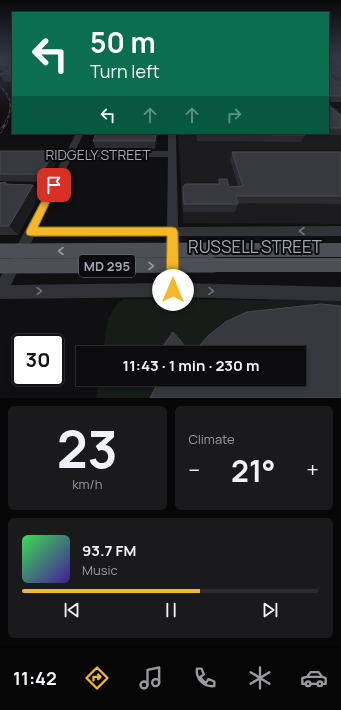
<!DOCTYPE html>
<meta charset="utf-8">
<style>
:root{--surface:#0c0c0e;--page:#1a1a1c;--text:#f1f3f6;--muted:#9a9b9e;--line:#2c2c2e;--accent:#f4b726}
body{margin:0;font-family:Manrope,sans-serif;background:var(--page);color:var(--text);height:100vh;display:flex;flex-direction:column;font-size:15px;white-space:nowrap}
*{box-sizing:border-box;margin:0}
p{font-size:13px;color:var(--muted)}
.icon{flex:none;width:22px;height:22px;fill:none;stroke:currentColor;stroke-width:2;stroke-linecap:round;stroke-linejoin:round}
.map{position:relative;height:398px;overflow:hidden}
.details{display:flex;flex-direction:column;gap:8px;padding:8px;background:#070708;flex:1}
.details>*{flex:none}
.top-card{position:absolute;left:12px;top:12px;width:317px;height:122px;border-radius:0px;box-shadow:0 2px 6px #0003,0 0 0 1px var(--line);background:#0b6e4f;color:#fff;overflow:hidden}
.speed{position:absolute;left:12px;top:334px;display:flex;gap:8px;font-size:20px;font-weight:700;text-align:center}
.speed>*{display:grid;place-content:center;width:52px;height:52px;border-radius:50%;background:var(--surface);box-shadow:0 2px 6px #0003,0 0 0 1px var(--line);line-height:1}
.speed .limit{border:2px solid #111;border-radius:6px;background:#fff;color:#111}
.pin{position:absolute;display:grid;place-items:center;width:34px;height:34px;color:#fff;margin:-17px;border-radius:8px;box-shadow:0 2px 6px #0006}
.me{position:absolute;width:44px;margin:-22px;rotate:0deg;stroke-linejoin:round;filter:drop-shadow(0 0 3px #0008)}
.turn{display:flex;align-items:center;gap:14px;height:84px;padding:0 12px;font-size:18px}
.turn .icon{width:52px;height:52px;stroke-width:2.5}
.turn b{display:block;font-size:28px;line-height:34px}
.lanes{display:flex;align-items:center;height:38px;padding:0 12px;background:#0003;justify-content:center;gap:20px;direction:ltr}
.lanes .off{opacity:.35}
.big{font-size:30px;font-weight:700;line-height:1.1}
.details .tile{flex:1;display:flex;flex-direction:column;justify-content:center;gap:6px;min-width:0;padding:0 14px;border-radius:6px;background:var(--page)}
.details .dial{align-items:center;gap:0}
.dial b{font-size:52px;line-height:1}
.song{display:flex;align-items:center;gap:12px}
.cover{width:48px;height:48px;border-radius:6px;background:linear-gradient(135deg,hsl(130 70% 55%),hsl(260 70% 35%))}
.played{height:4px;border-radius:2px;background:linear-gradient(90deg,var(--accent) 60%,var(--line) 60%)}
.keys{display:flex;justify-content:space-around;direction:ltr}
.heat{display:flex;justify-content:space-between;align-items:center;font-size:22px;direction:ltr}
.details .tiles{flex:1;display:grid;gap:8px;grid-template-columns:1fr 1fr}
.tile:last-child{grid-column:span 2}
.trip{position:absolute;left:76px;top:346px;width:230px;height:40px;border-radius:0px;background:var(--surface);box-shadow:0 2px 6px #0003,0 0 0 1px var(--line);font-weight:700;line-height:40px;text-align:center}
.tabs{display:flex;height:64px;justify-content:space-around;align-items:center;background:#050506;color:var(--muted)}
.tabs .icon{width:28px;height:28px}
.tabs .active{color:var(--accent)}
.tabs b{font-size:18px;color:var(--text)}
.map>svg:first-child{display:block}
.built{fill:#1c1c1f}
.green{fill:#171c18}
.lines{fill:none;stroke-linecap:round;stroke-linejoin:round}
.minor{fill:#313237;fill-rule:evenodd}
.major{fill:#4d4f56;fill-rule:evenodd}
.rail-far1-casing{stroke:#44464c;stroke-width:1.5}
.rail-casing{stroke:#44464c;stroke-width:2.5}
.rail-far1{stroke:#0b0b0d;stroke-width:1;stroke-dasharray:3;stroke-linecap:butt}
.rail{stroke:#0b0b0d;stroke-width:1.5;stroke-dasharray:4.5;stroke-linecap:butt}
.major-bridge{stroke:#4d4f56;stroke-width:15}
.wall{fill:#2c2c30}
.shaded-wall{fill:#1b1b1e}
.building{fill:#38393e;stroke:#494a50}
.oneway{stroke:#6f727b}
.oneway2{stroke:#9095a0}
.route{fill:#f4b726;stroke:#9f7719}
.labels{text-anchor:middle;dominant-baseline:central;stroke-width:4;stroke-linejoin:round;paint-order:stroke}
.shield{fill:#0b0b0d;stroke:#747881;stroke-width:1}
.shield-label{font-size:13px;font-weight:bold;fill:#a1a6b3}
.street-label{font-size:14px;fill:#a1a6b3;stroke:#0b0b0d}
.near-street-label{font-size:17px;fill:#a1a6b3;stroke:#0b0b0d}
</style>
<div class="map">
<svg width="341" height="398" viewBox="0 0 341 398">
<rect width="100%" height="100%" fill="#101012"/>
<path class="built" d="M328,108H341V224L183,223L178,133H328Z"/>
<path class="green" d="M122,299L256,300L260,301L271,300L341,299V398H96L99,379H299V353H103C106,336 106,309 123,300Z"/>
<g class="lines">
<g class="minor">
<path d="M328,103L341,114V120L328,109Z"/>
<path d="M76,133H84L75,151H168V133H176L178,227L341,226V236H178L180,283L341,287V301L173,297L0,299V278L64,157H44L40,154L44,151H67ZM72,157H168L167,227H38ZM167,236L166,283L11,285L34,237Z"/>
</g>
<g class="major">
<path d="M212,243H341V257H212L207,255L205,250L207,245Z"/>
<path d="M214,258H341V272H214L209,270L206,265L209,260Z"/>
</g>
<defs>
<path id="rail-far1" d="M0,86C12,97 13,108 6,122"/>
<path id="rail" d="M0,132L7,121"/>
</defs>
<use href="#rail-far1" class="rail-far1-casing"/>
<use href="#rail" class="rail-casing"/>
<use href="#rail-far1" class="rail-far1"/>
<use href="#rail" class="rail"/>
<g class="major-bridge">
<path d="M0,251L212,250"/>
<path d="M0,266L214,265"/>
</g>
</g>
<g class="wall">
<path d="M0,56H13V82H4L0,74L5,72L0,70Z"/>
<rect x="328" y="56" width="13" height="46"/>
<path d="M328,108L341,117V135H305L301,142L197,141L196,133H328Z"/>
<path d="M158,133L155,149L95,148L93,141Z"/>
<path d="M0,151L58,159L46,182L0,181Z"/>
<path d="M232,152H341V204L238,203L235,212H183L182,194L183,186L218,184L219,179L229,187L238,186L230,160Z"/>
<path d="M0,183L8,184L33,185L40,195L18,235H0Z"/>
</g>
<g class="shaded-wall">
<path d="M156,133H158L155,149V141Z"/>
<path d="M55,151L58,159L46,182L41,174Z"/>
<path d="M33,185L40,195L18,235L9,226Z"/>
</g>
<g class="building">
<path d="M0,56H13V67L0,64Z"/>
<path d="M328,56L341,59V64L331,60L329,62V64L341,69V77L331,72L330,78L341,83V96H328Z"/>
<path d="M13,68V74H0Z"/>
<path d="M328,108L332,109L341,117V128H328Z"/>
<path d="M96,133H156L155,141H93Z"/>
<path d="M198,133H304L305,135L198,134Z"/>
<path d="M0,151H55L41,174H0Z"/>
<path d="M232,152H341V196H236L238,204H184L183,186H185V184H220L219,179H227L229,187L243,186Z"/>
<path d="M6,182L5,184L33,185L9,226H0V183Z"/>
<path d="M321,304L341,306V398H150L160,379H299V353H193L209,335L227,321L247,312Z"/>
<path d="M173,332L191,353H158Z"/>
</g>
<defs><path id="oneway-chevron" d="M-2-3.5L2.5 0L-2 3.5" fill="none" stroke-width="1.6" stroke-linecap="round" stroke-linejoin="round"/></defs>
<g class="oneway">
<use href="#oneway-chevron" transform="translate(302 231) rotate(180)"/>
<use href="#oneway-chevron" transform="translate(39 291) rotate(-1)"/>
<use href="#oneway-chevron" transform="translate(211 291) rotate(1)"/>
</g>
<g class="oneway2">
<use href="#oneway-chevron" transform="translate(61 251) rotate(180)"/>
<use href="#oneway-chevron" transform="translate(151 266)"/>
</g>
<linearGradient id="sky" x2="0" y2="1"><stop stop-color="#09090a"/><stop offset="0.5" stop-color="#313744"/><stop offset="1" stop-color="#313744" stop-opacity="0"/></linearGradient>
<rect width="341" height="112" fill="url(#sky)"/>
<path class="route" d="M54,182L58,185L38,227H172L176,228L178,232L179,290L177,294L173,296L168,294L166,290L167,236H31L27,235L26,232L27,229L50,185Z"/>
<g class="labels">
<rect class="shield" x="79" y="255" width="56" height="22" rx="3"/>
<g class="shield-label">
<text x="107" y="266">MD 295</text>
</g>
<g class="street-label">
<text x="98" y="154">RIDGELY STREET</text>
</g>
<g class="near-street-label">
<text x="255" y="246">RUSSELL STREET</text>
</g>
</g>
</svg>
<div class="speed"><div class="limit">30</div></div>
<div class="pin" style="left:54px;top:185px;background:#d93025"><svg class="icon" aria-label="arrive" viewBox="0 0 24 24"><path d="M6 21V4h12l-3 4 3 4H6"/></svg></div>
<svg class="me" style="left:173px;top:290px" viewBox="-20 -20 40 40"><circle r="19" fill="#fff"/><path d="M0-13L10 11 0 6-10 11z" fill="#f4b726"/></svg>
<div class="trip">11:43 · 1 min · 230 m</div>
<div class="top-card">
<div class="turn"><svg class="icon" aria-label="left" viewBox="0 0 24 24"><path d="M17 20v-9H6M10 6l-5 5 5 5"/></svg><div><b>50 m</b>Turn left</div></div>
<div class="lanes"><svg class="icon" aria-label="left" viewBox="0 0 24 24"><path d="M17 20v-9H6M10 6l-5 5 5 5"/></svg><svg class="icon off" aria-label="ahead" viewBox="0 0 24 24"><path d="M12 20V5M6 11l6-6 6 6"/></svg><svg class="icon off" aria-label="ahead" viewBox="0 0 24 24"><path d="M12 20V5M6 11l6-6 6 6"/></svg><svg class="icon off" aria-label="right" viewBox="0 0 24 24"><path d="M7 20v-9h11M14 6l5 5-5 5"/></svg></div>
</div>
</div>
<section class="details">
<div class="tiles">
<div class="tile dial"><b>23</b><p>km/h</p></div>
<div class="tile"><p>Climate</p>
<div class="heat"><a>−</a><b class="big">21°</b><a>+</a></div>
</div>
<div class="tile">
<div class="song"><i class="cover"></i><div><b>93.7 FM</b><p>Music</p></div></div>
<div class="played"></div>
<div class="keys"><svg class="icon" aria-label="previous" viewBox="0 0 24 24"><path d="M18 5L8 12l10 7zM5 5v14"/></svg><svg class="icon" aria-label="pause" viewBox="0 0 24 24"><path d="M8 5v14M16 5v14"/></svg><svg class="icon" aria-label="next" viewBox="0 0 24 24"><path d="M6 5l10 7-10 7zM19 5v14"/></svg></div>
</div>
</div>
</section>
<nav class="tabs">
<b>11:42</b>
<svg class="icon active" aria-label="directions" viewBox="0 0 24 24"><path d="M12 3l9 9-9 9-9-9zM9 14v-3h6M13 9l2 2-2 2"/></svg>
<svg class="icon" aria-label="music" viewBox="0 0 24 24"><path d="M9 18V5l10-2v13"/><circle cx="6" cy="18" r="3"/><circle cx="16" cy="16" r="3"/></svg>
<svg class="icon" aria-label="phone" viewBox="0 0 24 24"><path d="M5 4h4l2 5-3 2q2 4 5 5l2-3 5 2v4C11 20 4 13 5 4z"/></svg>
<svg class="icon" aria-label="climate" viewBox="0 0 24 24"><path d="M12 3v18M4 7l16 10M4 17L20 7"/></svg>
<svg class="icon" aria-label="car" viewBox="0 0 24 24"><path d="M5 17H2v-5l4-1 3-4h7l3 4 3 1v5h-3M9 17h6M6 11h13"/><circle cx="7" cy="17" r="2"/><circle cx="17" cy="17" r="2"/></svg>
</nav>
